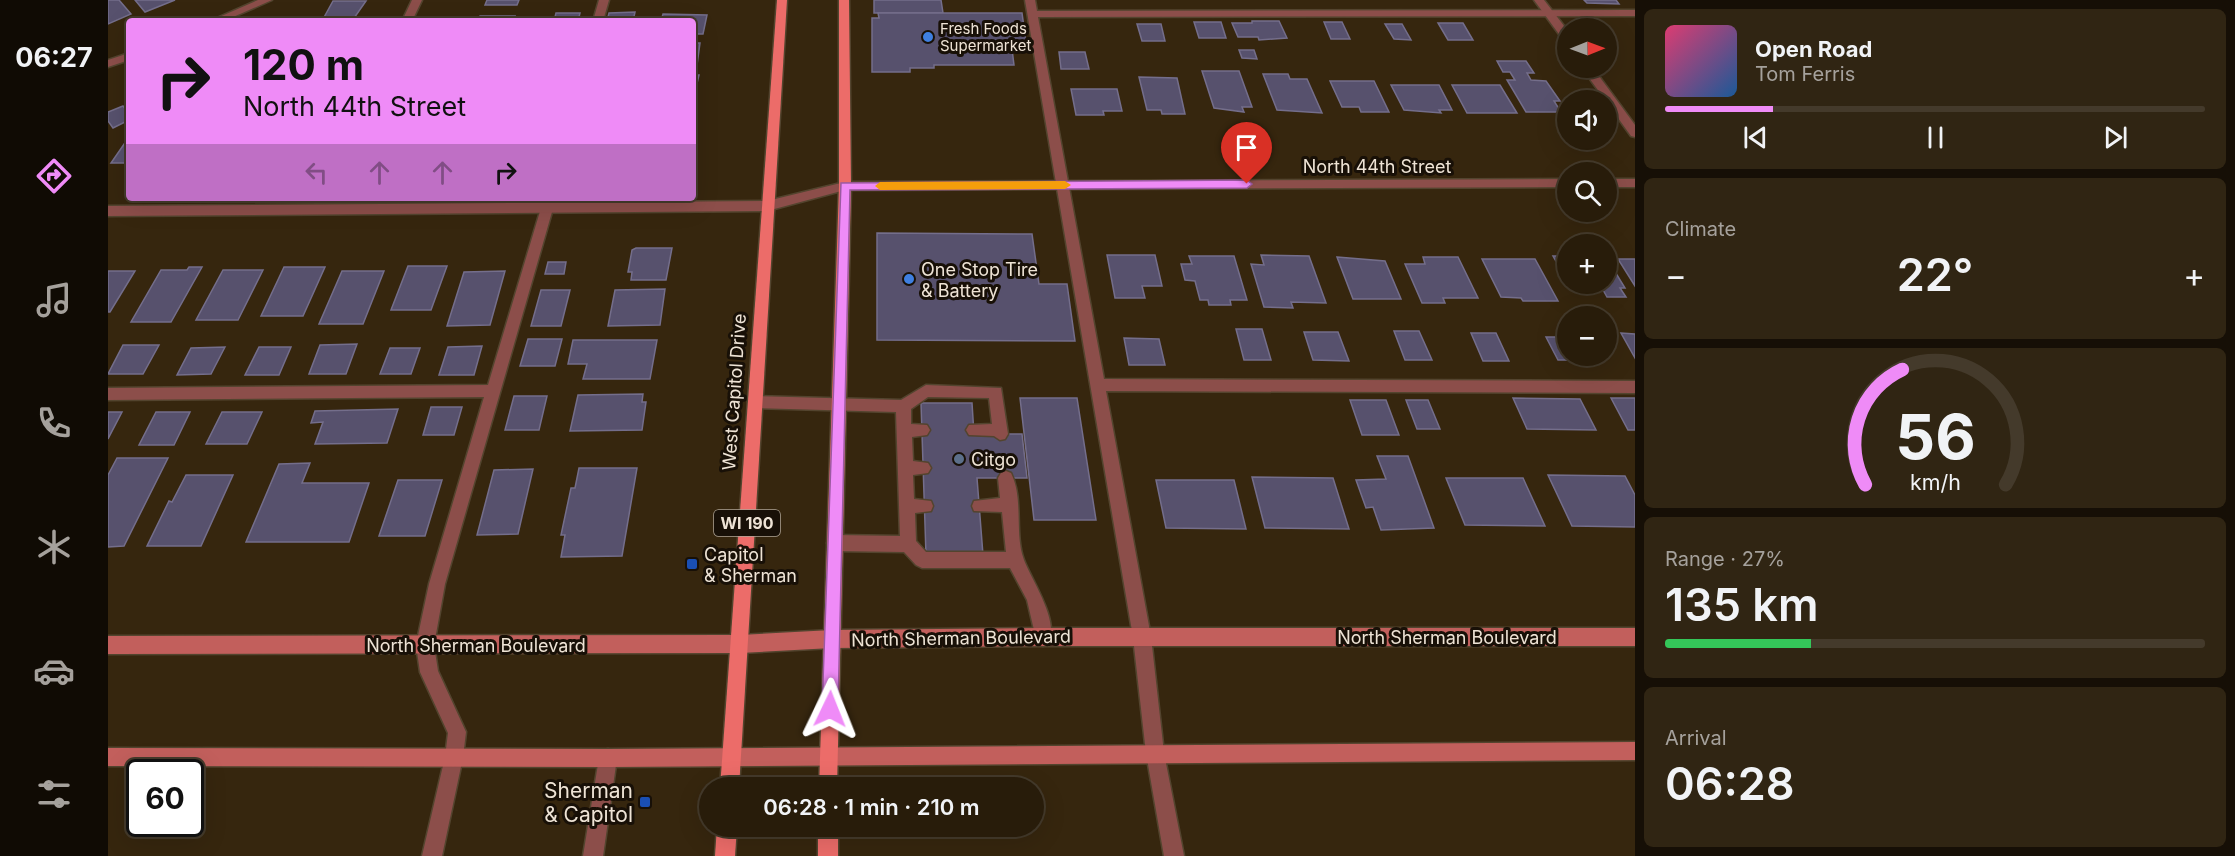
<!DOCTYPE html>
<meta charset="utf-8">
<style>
:root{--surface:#281c0a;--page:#302513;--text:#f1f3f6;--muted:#a5a19c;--line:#443a2b;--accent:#ef8bf7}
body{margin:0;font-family:Inter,sans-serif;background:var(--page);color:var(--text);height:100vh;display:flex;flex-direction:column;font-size:22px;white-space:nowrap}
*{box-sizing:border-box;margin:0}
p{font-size:20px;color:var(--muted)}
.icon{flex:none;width:33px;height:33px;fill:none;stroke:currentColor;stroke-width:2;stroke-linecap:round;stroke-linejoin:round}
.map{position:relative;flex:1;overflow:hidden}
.panel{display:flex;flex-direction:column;gap:9px;padding:9px;background:#160f06;width:600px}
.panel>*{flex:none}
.hud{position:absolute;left:18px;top:18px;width:570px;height:183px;border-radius:6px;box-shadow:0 6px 24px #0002,0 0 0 2px var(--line);background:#ef8bf7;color:#111;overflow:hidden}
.needle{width:39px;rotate:89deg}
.tools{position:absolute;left:1449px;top:18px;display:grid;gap:12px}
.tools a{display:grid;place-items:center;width:60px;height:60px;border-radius:50%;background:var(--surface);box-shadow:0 6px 24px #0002,0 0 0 2px var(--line);font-size:30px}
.speed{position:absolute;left:18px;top:759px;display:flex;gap:12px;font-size:30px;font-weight:700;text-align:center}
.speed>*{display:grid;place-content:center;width:78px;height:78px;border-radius:50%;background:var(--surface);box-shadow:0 6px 24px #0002,0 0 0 2px var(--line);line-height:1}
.speed .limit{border:3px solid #111;border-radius:9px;background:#fff;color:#111}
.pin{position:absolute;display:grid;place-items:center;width:51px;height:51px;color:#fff;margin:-62px -26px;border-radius:50% 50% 50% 0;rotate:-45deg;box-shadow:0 0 6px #0007}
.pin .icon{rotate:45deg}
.me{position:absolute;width:66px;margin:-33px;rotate:2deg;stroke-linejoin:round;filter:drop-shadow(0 0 4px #0008)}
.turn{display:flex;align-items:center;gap:21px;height:126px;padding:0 18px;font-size:27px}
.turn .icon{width:78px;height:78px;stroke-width:2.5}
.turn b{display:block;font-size:42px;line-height:51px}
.lanes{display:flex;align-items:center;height:57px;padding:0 18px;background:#0003;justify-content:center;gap:30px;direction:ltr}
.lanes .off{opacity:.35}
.big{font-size:45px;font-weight:600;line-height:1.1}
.panel .tile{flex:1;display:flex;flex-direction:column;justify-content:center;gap:9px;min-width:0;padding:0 21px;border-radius:9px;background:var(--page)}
.panel .dial{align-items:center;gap:0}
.dial svg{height:156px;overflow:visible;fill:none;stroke:var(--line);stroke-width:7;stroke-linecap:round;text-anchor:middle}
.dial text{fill:var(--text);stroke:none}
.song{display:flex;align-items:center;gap:18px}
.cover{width:72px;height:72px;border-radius:9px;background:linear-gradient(135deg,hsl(340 70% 55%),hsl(210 70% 35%))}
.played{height:6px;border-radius:3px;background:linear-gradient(90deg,var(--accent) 20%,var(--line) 20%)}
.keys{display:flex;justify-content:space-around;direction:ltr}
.heat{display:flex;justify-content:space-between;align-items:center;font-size:33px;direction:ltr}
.charge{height:9px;border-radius:4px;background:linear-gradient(90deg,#34c759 27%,var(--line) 0)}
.trip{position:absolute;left:591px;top:777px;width:345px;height:60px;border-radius:30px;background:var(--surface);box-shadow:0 6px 24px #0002,0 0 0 2px var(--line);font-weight:600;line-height:60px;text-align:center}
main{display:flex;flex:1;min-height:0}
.menu{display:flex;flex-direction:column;width:108px;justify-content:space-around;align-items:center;background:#100b04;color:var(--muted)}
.menu .icon{width:42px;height:42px}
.menu .selected{color:var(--accent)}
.menu b{font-size:27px;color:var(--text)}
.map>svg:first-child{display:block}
.building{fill:#57516d;stroke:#746e8b;stroke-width:1.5}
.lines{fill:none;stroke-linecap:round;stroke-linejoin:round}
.service-casing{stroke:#53442e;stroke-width:3}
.minor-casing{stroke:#53442e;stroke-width:3}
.secondary-casing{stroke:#53442e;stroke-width:3}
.primary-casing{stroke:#53442e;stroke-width:3}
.service{fill:#8c4e4a;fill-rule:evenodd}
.minor{fill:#8c4e4a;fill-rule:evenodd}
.secondary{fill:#c25f5c;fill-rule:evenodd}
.primary{fill:#ec6c69;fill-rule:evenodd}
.route{fill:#ef8bf7;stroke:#9b5aa1;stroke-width:1.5}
.slow{fill:#f59e0b}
.shop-dot{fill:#3f7fe0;stroke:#181007;stroke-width:2}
.service-dot{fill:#5c6f8a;stroke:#181007;stroke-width:2}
.transit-dot{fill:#1a4fb4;stroke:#181007;stroke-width:2}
.labels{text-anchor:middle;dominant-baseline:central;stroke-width:6;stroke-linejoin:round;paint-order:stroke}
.far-poi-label{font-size:15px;fill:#eee3d5;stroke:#181007;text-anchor:start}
.shield{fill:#181007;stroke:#aea497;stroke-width:1.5}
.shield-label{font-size:16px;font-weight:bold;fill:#eee3d5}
.street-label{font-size:18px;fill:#eee3d5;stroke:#181007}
.poi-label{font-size:18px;fill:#eee3d5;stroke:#181007;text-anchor:start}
.near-poi-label{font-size:21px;fill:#eee3d5;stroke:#181007;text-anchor:end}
</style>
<main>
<nav class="menu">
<b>06:27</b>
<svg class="icon selected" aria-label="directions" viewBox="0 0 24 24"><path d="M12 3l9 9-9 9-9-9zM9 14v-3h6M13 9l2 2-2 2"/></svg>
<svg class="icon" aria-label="music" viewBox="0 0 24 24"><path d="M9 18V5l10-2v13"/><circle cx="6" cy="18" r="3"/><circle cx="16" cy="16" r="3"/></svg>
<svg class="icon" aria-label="phone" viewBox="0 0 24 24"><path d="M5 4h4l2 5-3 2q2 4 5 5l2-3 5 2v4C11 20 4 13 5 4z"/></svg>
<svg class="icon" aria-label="climate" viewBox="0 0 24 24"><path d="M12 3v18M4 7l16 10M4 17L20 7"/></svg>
<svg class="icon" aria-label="car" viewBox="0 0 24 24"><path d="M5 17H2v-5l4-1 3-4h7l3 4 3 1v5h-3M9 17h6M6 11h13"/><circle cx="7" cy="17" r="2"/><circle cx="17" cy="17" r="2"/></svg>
<svg class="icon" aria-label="filters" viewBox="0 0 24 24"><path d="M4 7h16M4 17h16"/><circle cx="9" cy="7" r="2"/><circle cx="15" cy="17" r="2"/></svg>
</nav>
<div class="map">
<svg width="1527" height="856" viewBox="0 0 1527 856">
<rect width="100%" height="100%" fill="#36260e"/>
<g class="building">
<path d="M0,0H11L23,14L0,24Z"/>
<path d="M27,0H67L37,12Z"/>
<path d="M379,0H411L409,5H377Z"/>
<path d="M766,0H833L835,13H766Z"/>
<path d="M1476,0H1508L1511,4L1479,3Z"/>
<path d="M225,1H258L244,21H214Z"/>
<path d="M527,12L525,21H499L501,13Z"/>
<path d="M448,13H472L470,21H446Z"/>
<path d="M770,13H914L919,49H904L906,65H826V68H802V72H764V18H771Z"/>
<path d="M555,14L599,15L595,34H585V21H553Z"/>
<path d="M372,16H407L405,21H370Z"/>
<path d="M1144,21H1171L1179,38L1151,40L1150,37H1130L1124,23H1144Z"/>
<path d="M1086,22H1113L1118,38H1091Z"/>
<path d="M1216,22H1234L1242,39H1223Z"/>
<path d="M1330,23H1355L1365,40H1340Z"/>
<path d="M1029,24H1053L1057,41H1034Z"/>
<path d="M1277,24H1294L1303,40L1286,39Z"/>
<path d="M585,43H592L589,65H585Z"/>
<path d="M1131,50H1146L1149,59L1134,58Z"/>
<path d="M951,52H977L981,69H953Z"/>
<path d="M1389,61H1418L1426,73H1419L1423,80L1438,81L1452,101H1446L1453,112H1418L1399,80H1407L1402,72H1395Z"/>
<path d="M1094,71H1131L1144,107H1134L1136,112L1106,108Z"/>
<path d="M1155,74H1180L1182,79H1199L1214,113L1169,110Z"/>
<path d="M585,75H591L585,100Z"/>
<path d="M1031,77L1069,78L1077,114H1054L1053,110H1039Z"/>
<path d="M1222,81H1266L1281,112H1253L1251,107H1234Z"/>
<path d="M1283,85H1331L1344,110H1331L1333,113L1296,110Z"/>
<path d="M1344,85H1392L1409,113H1359Z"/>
<path d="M963,89H1009L1014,111H995L996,115H968Z"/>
<path d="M15,106L21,114V120L5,128L0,121V112Z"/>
<path d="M21,137V163H3Z"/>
<path d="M769,233L924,234L931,284H959L967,341L769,340Z"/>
<path d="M528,248H564L558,280H523L524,272H520L524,250Z"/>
<path d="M999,255H1047L1054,286H1034L1037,298H1007Z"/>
<path d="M1153,255L1201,256L1218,303L1183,302L1185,308L1156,307L1143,264L1156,265Z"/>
<path d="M1081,256H1126L1139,300H1122L1123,305H1101L1100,300H1092L1087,281L1077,280L1073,264H1084Z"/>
<path d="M1445,256H1460V282Z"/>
<path d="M1229,257L1277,261L1293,299H1245Z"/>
<path d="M1315,257H1350L1370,298H1335L1337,303H1314L1297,264H1317Z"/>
<path d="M1498,257L1517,288H1512L1518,297H1499L1494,288H1463L1461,284H1498Z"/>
<path d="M1374,259H1427L1450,301H1415L1413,298L1393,297Z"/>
<path d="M1510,259H1527V286Z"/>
<path d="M440,262H458L456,274H437Z"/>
<path d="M300,266H339L323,310H283Z"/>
<path d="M81,267H94L63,322H23L53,270H79Z"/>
<path d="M176,267H217L195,316H153Z"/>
<path d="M115,270H155L130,320H88Z"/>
<path d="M0,271H27L2,312H0Z"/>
<path d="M234,271H276L255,324H211Z"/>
<path d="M397,271L382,325L339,326L356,272Z"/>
<path d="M557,289L552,325L500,326L507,290Z"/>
<path d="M433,290H462L453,326H423Z"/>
<path d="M1128,329H1154L1163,360H1136Z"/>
<path d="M1286,331H1311L1324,360H1297Z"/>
<path d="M1196,332H1230L1241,361L1205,360Z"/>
<path d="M1363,333H1388L1401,361H1375Z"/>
<path d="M1513,333L1527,334V358Z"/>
<path d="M1438,337H1460V356H1484L1486,360H1450Z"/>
<path d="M1016,338L1051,339L1057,365H1021Z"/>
<path d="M420,339H454L447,366H412Z"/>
<path d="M465,340H549L542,379H475L479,364H460Z"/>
<path d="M249,344L238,374H201L212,345Z"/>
<path d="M15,345H51L35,374H0Z"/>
<path d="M374,346L366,375H331L340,347Z"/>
<path d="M117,347L103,374L69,375L83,348Z"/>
<path d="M151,347H183L171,375H137Z"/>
<path d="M282,348H312L303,374H272Z"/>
<path d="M535,394L534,402H538L534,430L462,431L470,395Z"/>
<path d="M406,396H439L431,430H397Z"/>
<path d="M912,398H969L988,520H926Z"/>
<path d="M1405,398L1472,399L1488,430L1419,429Z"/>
<path d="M1503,398H1527V430H1520Z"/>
<path d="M1242,400H1278L1291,435H1254Z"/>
<path d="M1298,400H1320L1332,429H1309Z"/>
<path d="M813,403H864L866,434H914L919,478H869L875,555H818Z"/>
<path d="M323,407H354L346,435H315Z"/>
<path d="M290,409L279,443L207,444L215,422L203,423L207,411Z"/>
<path d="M0,412H14L0,439Z"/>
<path d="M48,412H82L66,445H31Z"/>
<path d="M114,412H154L139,444H98Z"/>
<path d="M1269,456H1300L1326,528L1273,530L1265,507L1258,508L1248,480L1278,479Z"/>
<path d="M9,458H60L16,546L0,547V475Z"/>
<path d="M202,463L194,483H261L241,542H138L171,464Z"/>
<path d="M471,468H529L514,556L453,557L457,535H453L463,488H467Z"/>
<path d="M425,469L410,534L369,535L386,470Z"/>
<path d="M78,475H125L93,546H39L61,501L64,502Z"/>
<path d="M1440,475L1517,476L1527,495V527L1464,526Z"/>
<path d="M1144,477L1225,478L1241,529L1157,528Z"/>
<path d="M1338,478H1415L1437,526L1357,525Z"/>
<path d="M290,480H334L317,536H271Z"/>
<path d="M1048,480H1126L1138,529L1058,528Z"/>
</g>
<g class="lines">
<defs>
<g id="service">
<path d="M491,0H501L495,21H485Z"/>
<path d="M917,0H927L929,11L1527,10V16L930,17L996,379L1527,381V393L998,391L1043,637L1056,753L1076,856H1056L1038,753L1025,637Z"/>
<path d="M436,198H448L337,584L326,645L330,671L358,732L355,757L334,856H314L337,757L340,733L312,672L308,645L321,584L376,397L0,400V388L380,385Z"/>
<path d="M818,385L893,388L900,434L897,439L892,440L886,436L861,435L858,430L861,425L884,424L881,398L820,397L803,409V424L819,425L822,430L819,435L804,437L805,461L820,463L823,468L820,473L805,475L806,499L823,501L825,506L823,511L807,513L808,541L818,552H898L894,512L866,511L864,506L866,501L892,498L890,478L893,473L898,471L903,473C916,499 906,534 916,560C924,581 951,620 941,643L935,646L929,643L919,600L902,568H814L808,565L796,552L727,551L721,548L719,543L721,538L727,535L792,536L788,412L647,408L642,406L640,402L642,398L647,396L793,400Z"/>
<path d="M500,749L507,751L509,758L495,856H475L491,758L493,751Z"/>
</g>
<g id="minor">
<path d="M150,0H164L116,21H102Z"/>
<path d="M304,0H314L304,21H294Z"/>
<path d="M1426,0H1436L1460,31V42L1456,41Z"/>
<path d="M21,53V60L0,67V60Z"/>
<path d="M1474,68H1485L1527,125V137L1523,136Z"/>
<path d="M1460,179V187L737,190L659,211L0,216V206L659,201L737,182Z"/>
<rect x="1498" y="179" width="29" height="8"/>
</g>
<g id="secondary">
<path d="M935,628H1527V646H935L724,648L632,653L0,654V636L632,635L724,630Z"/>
<path d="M1527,742V760L500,767L0,766V748L500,749Z"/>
</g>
<g id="primary">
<path d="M669,0H679L631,788H612Z"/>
<path d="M731,0H741L743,186L729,788H711L731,186Z"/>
<path d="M609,826H629L627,856H607Z"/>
<rect x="710" y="826" width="20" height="30"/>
</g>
</defs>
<use href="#service" class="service-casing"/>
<use href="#minor" class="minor-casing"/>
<use href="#secondary" class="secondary-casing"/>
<use href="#primary" class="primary-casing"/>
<use href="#service" class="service"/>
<use href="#minor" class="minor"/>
<use href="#secondary" class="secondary"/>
<use href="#primary" class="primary"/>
</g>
<path class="route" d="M1139,180L1144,184L1139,188L742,190L730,709L728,715L722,717L716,715L714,709L733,183Z"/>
<path class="slow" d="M957,181L963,185L957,189L772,190L767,186L772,182Z"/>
<g class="shop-dot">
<circle cx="820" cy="37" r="6"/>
<circle cx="801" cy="279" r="6"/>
</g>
<circle class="service-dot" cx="851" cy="459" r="6"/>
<g class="transit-dot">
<rect x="578" y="558" width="12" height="12" rx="3"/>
<rect x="531" y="796" width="12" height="12" rx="3"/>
</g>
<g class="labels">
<g class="far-poi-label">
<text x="832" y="28">Fresh Foods<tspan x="832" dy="17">Supermarket</tspan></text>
</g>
<rect class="shield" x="606" y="510" width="66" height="26" rx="4.5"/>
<g class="shield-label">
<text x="639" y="523">WI 190</text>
</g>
<g class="street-label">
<text x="1269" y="166">North 44th Street</text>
<text transform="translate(626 392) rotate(-86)">West Capitol Drive</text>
<text x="1339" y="637">North Sherman Boulevard</text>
<text transform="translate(853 638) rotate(-1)">North Sherman Boulevard</text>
<text x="368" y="645">North Sherman Boulevard</text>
</g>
<g class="poi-label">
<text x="813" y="269">One Stop Tire<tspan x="813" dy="21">&amp; Battery</tspan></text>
<text x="863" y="459">Citgo</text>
<text x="596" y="554">Capitol<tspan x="596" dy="21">&amp; Sherman</tspan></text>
</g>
<g class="near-poi-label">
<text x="525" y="790">Sherman<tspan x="525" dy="24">&amp; Capitol</tspan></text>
</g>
</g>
</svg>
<div class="tools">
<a><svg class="needle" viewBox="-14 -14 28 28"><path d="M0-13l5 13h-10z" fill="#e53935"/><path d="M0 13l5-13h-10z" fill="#a5a19c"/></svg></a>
<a><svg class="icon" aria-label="sound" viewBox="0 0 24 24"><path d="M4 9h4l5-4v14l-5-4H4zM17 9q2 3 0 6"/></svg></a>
<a><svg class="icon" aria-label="search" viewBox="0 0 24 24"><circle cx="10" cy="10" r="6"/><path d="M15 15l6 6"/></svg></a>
<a>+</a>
<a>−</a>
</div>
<div class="speed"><div class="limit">60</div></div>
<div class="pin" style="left:1139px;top:184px;background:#d93025"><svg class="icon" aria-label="arrive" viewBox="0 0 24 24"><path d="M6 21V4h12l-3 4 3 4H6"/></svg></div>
<svg class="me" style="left:722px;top:709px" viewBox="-20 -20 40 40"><path d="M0-17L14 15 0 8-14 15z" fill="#ef8bf7" stroke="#fff" stroke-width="4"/></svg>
<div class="trip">06:28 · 1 min · 210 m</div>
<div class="hud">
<div class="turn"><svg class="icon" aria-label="right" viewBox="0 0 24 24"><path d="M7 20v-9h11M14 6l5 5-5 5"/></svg><div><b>120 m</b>North 44th Street</div></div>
<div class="lanes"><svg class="icon off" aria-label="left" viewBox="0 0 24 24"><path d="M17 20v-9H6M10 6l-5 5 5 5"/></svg><svg class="icon off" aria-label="ahead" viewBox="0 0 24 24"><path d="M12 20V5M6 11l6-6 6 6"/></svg><svg class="icon off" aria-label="ahead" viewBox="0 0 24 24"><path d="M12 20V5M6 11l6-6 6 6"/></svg><svg class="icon" aria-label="right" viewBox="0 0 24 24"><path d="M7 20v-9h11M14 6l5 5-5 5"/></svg></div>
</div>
</div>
<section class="panel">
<div class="tile">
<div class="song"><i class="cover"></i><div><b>Open Road</b><p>Tom Ferris</p></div></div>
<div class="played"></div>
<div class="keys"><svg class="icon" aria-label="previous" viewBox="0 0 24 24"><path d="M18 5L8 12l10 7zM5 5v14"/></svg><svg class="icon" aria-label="pause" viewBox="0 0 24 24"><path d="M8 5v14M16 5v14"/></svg><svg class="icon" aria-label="next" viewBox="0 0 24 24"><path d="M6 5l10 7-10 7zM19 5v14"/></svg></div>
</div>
<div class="tile"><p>Climate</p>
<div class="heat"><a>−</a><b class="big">22°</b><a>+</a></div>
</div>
<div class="tile dial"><svg viewBox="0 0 100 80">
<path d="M14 69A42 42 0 1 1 86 69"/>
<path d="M14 69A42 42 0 0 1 33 10" stroke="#ef8bf7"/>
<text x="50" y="56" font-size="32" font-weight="700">56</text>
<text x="50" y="72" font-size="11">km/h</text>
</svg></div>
<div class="tile"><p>Range · 27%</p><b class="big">135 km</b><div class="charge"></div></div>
<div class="tile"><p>Arrival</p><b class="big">06:28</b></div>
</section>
</main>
